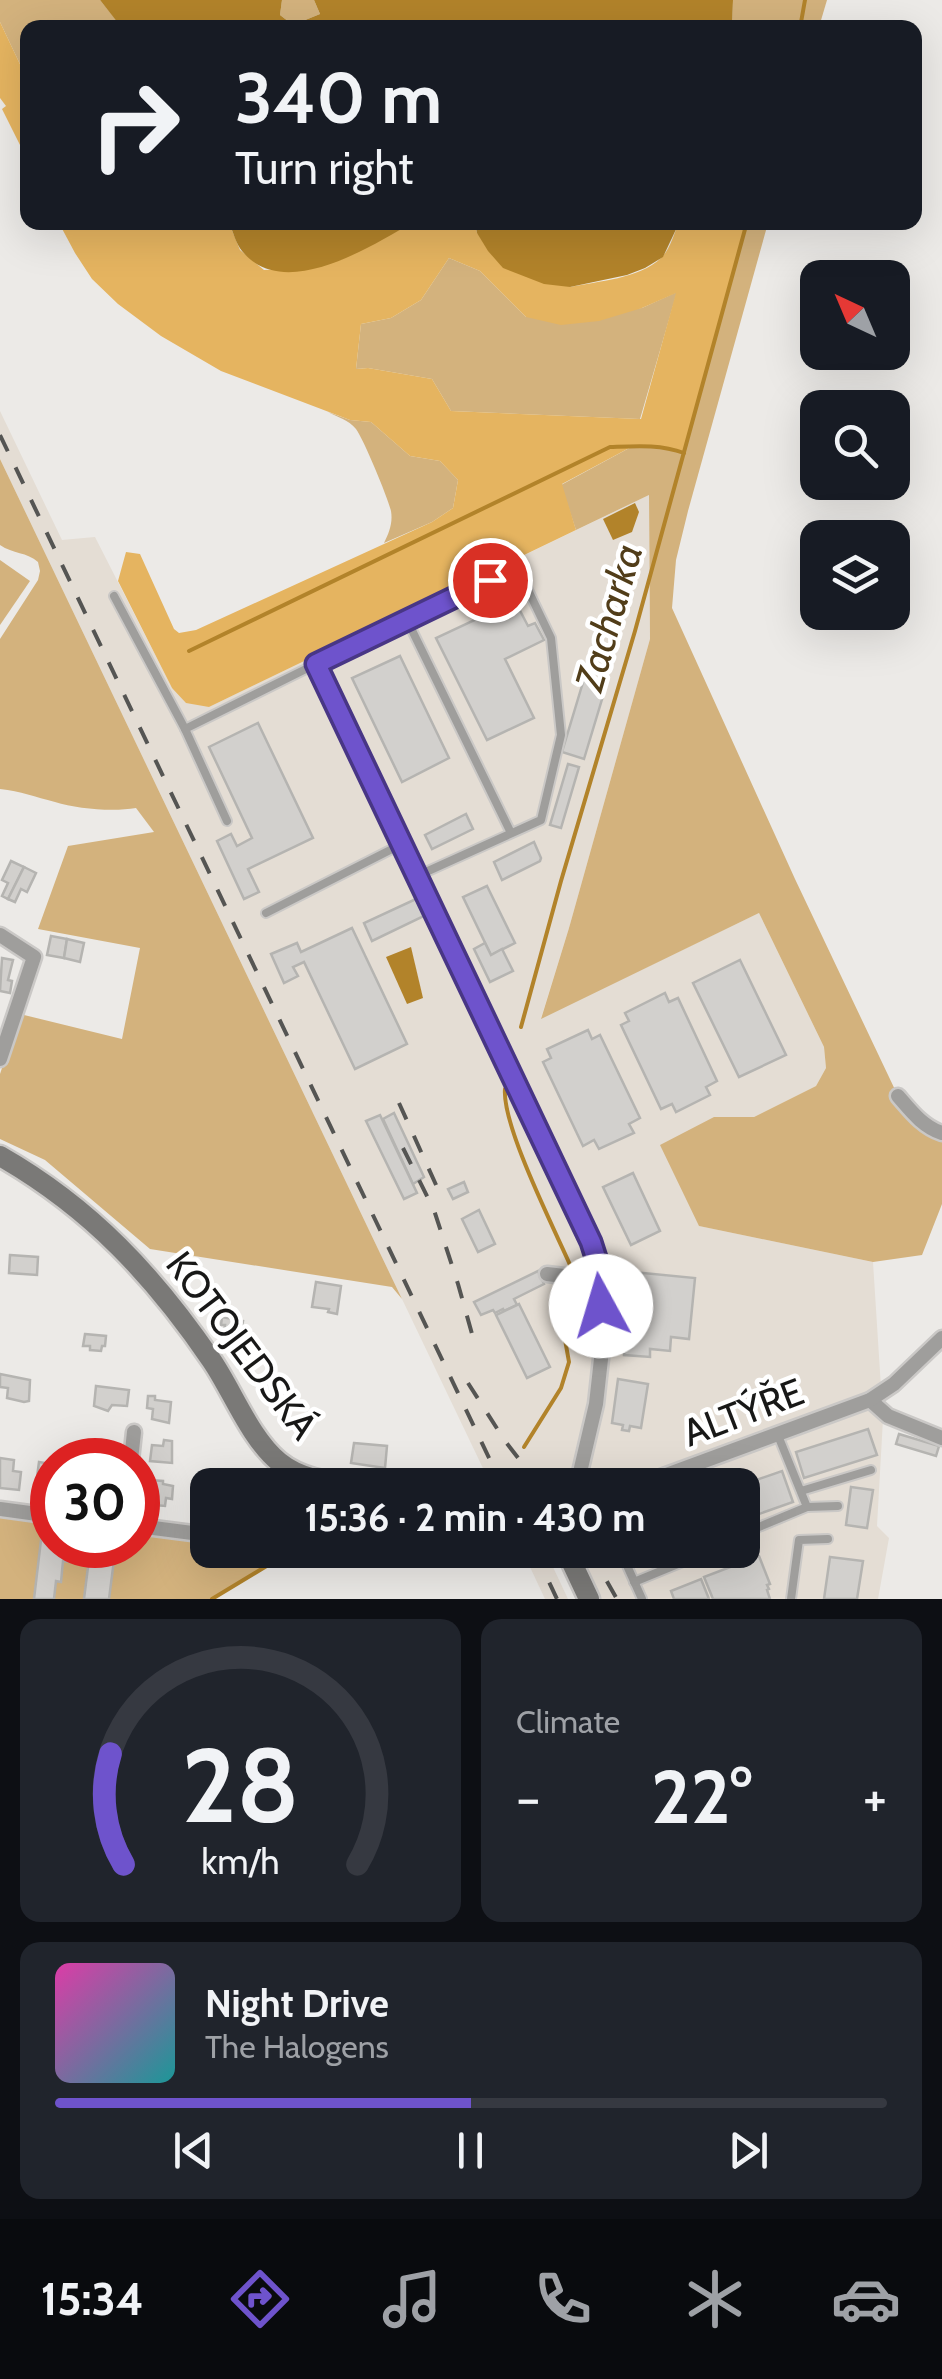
<!DOCTYPE html>
<meta charset="utf-8">
<style>
:root{--surface:#171b24;--page:#20242c;--text:#f1f3f6;--muted:#9ea1a6;--line:#363941;--accent:#6e53cc}
body{margin:0;font-family:Cabin,sans-serif;background:var(--page);color:var(--text);height:100vh;display:flex;flex-direction:column;font-size:38px;white-space:nowrap}
*{box-sizing:border-box;margin:0}
p{font-size:32px;color:var(--muted)}
.icon{flex:none;width:55px;height:55px;fill:none;stroke:currentColor;stroke-width:2;stroke-linecap:round;stroke-linejoin:round}
.map{position:relative;height:1599px;overflow:hidden}
.sheet{display:flex;flex-direction:column;gap:20px;padding:20px;background:#0d0f14;flex:1}
.sheet>*{flex:none}
.banner{position:absolute;left:20px;top:20px;width:902px;height:210px;border-radius:20px;box-shadow:0 10px 40px #0002;background:#171b24;color:var(--text);overflow:hidden}
.needle{width:65px;rotate:316deg}
.fabs{position:absolute;left:800px;top:260px;display:grid;gap:20px}
.fabs a{display:grid;place-items:center;width:110px;height:110px;border-radius:20px;background:var(--surface);box-shadow:0 10px 40px #0002;font-size:50px}
.speed{position:absolute;left:30px;top:1438px;display:flex;gap:20px;font-size:50px;font-weight:700;text-align:center}
.speed>*{display:grid;place-content:center;width:130px;height:130px;border-radius:50%;background:var(--surface);box-shadow:0 10px 40px #0002;line-height:1}
.speed .limit{border:15px solid #d22;background:#fff;color:#111}
.pin{position:absolute;display:grid;place-items:center;width:85px;height:85px;color:#fff;margin:-42px;border:5px solid #fff;border-radius:50%;box-shadow:0 2px 10px #0007}
.me{position:absolute;width:110px;margin:-55px;rotate:354deg;stroke-linejoin:round;filter:drop-shadow(0 0 8px #0008)}
.turn{display:flex;align-items:center;gap:35px;height:210px;padding:0 50px;font-size:45px}
.turn .icon{width:130px;height:130px;stroke-width:2.5}
.turn b{display:block;font-size:70px;line-height:85px}
.big{font-size:75px;font-weight:700;line-height:1.1}
.sheet .widget{flex:1;display:flex;flex-direction:column;justify-content:center;gap:15px;min-width:0;padding:0 35px;border-radius:20px;background:var(--page)}
.sheet .dial{align-items:center;gap:0}
.dial svg{height:260px;overflow:visible;fill:none;stroke:var(--line);stroke-width:7;stroke-linecap:round;text-anchor:middle}
.dial text{fill:var(--text);stroke:none}
.song{display:flex;align-items:center;gap:30px}
.cover{width:120px;height:120px;border-radius:15px;background:linear-gradient(135deg,hsl(320 70% 55%),hsl(180 70% 35%))}
.played{height:10px;border-radius:5px;background:linear-gradient(90deg,var(--accent) 50%,var(--line) 50%)}
.keys{display:flex;justify-content:space-around;direction:ltr}
.heat{display:flex;justify-content:space-between;align-items:center;font-size:55px;direction:ltr}
.sheet .tiles{flex:1;display:grid;gap:20px;grid-template-columns:1fr 1fr}
.widget:last-child{grid-column:span 2}
.trip{position:absolute;left:190px;top:1468px;width:570px;height:100px;border-radius:20px;background:var(--surface);box-shadow:0 10px 40px #0002;font-weight:700;line-height:100px;text-align:center}
.tabs{display:flex;height:160px;justify-content:space-around;align-items:center;background:#090b0e;color:var(--muted)}
.tabs .icon{width:70px;height:70px}
.tabs .current{color:var(--accent)}
.tabs b{font-size:45px;color:var(--text)}
.map>svg:first-child{display:block}
.built{fill:#e4ddd4}
.green{fill:#d3b27d}
.forest{fill:#e5b460;fill-rule:evenodd}
.water{fill:#b2832a}
.lines{fill:none;stroke-linecap:round;stroke-linejoin:round}
.stream{stroke:#b2832a;stroke-width:4}
.building{fill:#d2d0cd;stroke:#b5b4b1;stroke-width:2.5}
.service-casing{stroke:#cac8c6;stroke-width:12}
.minor-casing{stroke:#cac8c6;stroke-width:19}
.secondary-casing{stroke:#cac8c6;stroke-width:25}
.service{stroke:#9f9e9c;stroke-width:8}
.minor{stroke:#9f9e9c;stroke-width:14}
.secondary{stroke:#7a7977;stroke-width:20}
.rail{stroke:#555553;stroke-width:4;stroke-dasharray:18 18;stroke-linecap:butt}
.route-casing{stroke:#483685;stroke-width:25}
.route{stroke:#6e53cc;stroke-width:18}
.labels{text-anchor:middle;dominant-baseline:central;stroke-width:9;stroke-linejoin:round;paint-order:stroke}
.street-label{font-size:38px;fill:#181817;stroke:#fff}
.water-label{font-size:40px;font-style:italic;fill:#513d19;stroke:#fff}
</style>
<div class="map">
<svg width="942" height="1599" viewBox="0 0 942 1599">
<rect width="100%" height="100%" fill="#eceae7"/>
<g class="built">
<path d="M0,411L62,540L95,537L172,688L209,707L649,495L650,639L569,928L541,1018L759,913L824,1047L826,1068L816,1086L754,1117H714L699,1226L873,1262L883,1419L877,1526L889,1538L878,1599H600L578,1550H742V1485H491L0,459Z"/>
<path d="M522,1550H545L568,1599H545Z"/>
</g>
<g class="green">
<path d="M0,0H100L122,27L28,28L27,79L0,22Z"/>
<path d="M282,0H314L320,14L293,25L280,15Z"/>
<path d="M733,0H827L819,27L732,28Z"/>
<path d="M747,223H768L688,511L676,560L672,608L795,879L898,1096L942,1135V1204L922,1255L873,1262L699,1226L660,1145L714,1117H754L816,1086L826,1068L824,1047L759,913L541,1019L569,928L650,639L649,495L576,530L561,485L633,446L670,448L684,453Z"/>
<path d="M449,258L480,271L526,317L642,308L677,292L640,419L451,411L432,379L368,368L356,369L361,324L391,318L421,300Z"/>
<path d="M328,412L350,420L371,422L410,456L440,461L458,480L453,508L432,522L384,543C389,533 393,523 391,511C388,498 364,440 356,429C349,420 337,417 328,412Z"/>
<path d="M0,459L402,1299L392,1287L150,1249L45,1160L0,1139V1074L20,1014L122,1039L140,948L38,929L68,846L154,832L136,808C113,812 77,809 55,802C35,797 21,791 0,789V639L38,580L40,571L38,562C27,552 13,554 0,545Z"/>
<path d="M0,560L30,581L0,625Z"/>
<path d="M0,1509L52,1516V1545H138V1526L207,1535L208,1550H293L212,1599H0Z"/>
</g>
<g class="forest">
<path d="M0,22L27,79V159L2,109L6,106L0,98Z"/>
<path d="M59,223H229L240,250L264,270L315,268L342,259L412,223H475L477,233L570,287C598,281 639,279 661,258C670,250 674,233 679,223H747L684,453L670,448L633,446L562,484L576,530L209,707L186,703L172,688L118,581L126,552L140,554L174,629L179,633L196,630L432,522L453,508L458,480L440,461L410,456L371,422L350,420L221,371L161,336L118,304L92,279L75,253ZM449,258L480,271L526,317L561,325L599,321L642,308L676,293L641,419L451,411L432,379L368,368L356,369L361,324L391,318L421,300Z"/>
</g>
<g class="water">
<path d="M100,0H282L280,15L293,25L320,14L314,0H733L732,28H122Z"/>
<path d="M229,223H412C368,248 283,302 242,251C236,244 233,231 229,223Z"/>
<path d="M475,223V222L679,223L663,257L645,268L627,275L570,287L544,284L503,268L488,251L477,233Z"/>
<path d="M635,503L639,512L632,532L613,540L603,519Z"/>
<path d="M411,947L423,998L407,1004L386,957Z"/>
</g>
<g class="lines">
<g class="stream">
<path d="M800,28L805,0"/>
<path d="M189,651L610,447C636,446 660,444 684,453"/>
<path d="M521,1027L561,881L635,631L747,222"/>
<path d="M505,1089C502,1126 554,1228 571,1267"/>
<path d="M524,1447L561,1388L569,1362L560,1312L566,1287"/>
<path d="M212,1599L293,1550"/>
</g>
</g>
<g class="building">
<path d="M515,601L528,626L535,623L544,640L505,659L534,718L487,740L436,638Z"/>
<path d="M400,656L449,758L402,782L352,678Z"/>
<path d="M584,679L606,686L584,759L562,752Z"/>
<path d="M258,723L313,838L248,869L259,892L244,899L217,841L231,834L237,846L252,838L209,747Z"/>
<path d="M568,764L579,767L561,828L550,825Z"/>
<path d="M466,814L473,829L432,849L425,835Z"/>
<path d="M534,842L541,858L540,861L502,880L494,862Z"/>
<path d="M11,861L24,867L8,899L2,896L8,883L2,880Z"/>
<path d="M24,867L36,873L27,892L21,889L15,902L8,899Z"/>
<path d="M487,886L515,943L491,955L463,897Z"/>
<path d="M416,899L424,916L372,941L364,923Z"/>
<path d="M352,928L407,1044L355,1069L304,962L293,967L298,976L284,983L271,954L297,943L301,952Z"/>
<path d="M51,936L67,939L64,958L47,955Z"/>
<path d="M67,939L84,943L80,962L64,958Z"/>
<path d="M485,943L491,955L502,949L513,971L490,982L474,949Z"/>
<path d="M2,958L13,960L8,980L12,981L10,993L0,991Z"/>
<path d="M740,960L786,1055L739,1077L693,983Z"/>
<path d="M665,993L669,1002L678,998L717,1081L706,1087L710,1095L676,1112L672,1104L661,1109L621,1025L629,1021L625,1013Z"/>
<path d="M588,1030L592,1039L600,1035L640,1118L629,1124L634,1133L599,1149L594,1140L583,1146L543,1062L551,1058L547,1049Z"/>
<path d="M394,1113L424,1177L413,1184L383,1119Z"/>
<path d="M380,1115L417,1193L404,1199L366,1121Z"/>
<path d="M633,1173L660,1231L631,1245L603,1187Z"/>
<path d="M464,1182L468,1192L453,1199L448,1189Z"/>
<path d="M479,1210L495,1244L478,1252L462,1219Z"/>
<path d="M10,1255L38,1257L37,1275L9,1273Z"/>
<path d="M538,1271L544,1284L514,1299L517,1305L504,1311L503,1309L495,1313L493,1310L481,1315L474,1302Z"/>
<path d="M633,1272L695,1278L689,1339L671,1337L670,1351L650,1349V1357L624,1355Z"/>
<path d="M316,1282L341,1286L337,1314L328,1312L329,1309L312,1307Z"/>
<path d="M519,1304L550,1367L527,1378L496,1315Z"/>
<path d="M222,1317L243,1321L240,1339L223,1337L225,1325H221Z"/>
<path d="M85,1334L106,1336L105,1346H102L101,1351L90,1350V1346H83Z"/>
<path d="M0,1374L30,1380L29,1401L24,1402L7,1398L8,1388L0,1387Z"/>
<path d="M618,1379L648,1384L641,1428L630,1426L629,1431L622,1430L623,1425L612,1423Z"/>
<path d="M96,1386L129,1390L127,1406L112,1405L108,1411L94,1406Z"/>
<path d="M148,1396H155V1400L171,1402L169,1423L152,1419L153,1409L147,1408Z"/>
<path d="M868,1429L877,1455L804,1478L796,1452Z"/>
<path d="M899,1434L939,1446L936,1456L896,1444Z"/>
<path d="M164,1440L172,1441V1463L150,1461L152,1445L163,1446Z"/>
<path d="M354,1443L387,1446L385,1468L351,1463Z"/>
<path d="M0,1458L14,1460L13,1471L21,1472L19,1490L0,1488Z"/>
<path d="M39,1462L51,1464L52,1467V1494L35,1492Z"/>
<path d="M782,1471L793,1502L742,1520V1485Z"/>
<path d="M149,1480L163,1481V1484L173,1486L172,1499L166,1498L165,1506L143,1504L144,1494L147,1495Z"/>
<path d="M851,1487L873,1490L867,1528L846,1525Z"/>
<path d="M41,1540L52,1541V1545H81V1548L115,1552L109,1599H84L89,1559L80,1558L79,1563L63,1561L61,1582L56,1581L54,1599H34Z"/>
<path d="M759,1556L770,1584L767,1585L769,1589L767,1590L770,1599H713L704,1577Z"/>
<path d="M830,1557L863,1561L857,1599H824Z"/>
<path d="M701,1579L709,1599H674L671,1591Z"/>
</g>
<g class="lines">
<defs>
<g id="service">
<path d="M114,596L185,729L316,664"/>
<path d="M407,620L511,833"/>
<path d="M185,729L227,821"/>
<path d="M417,876L541,820L561,735L551,638L517,567L316,664L591,1242L597,1264"/>
<path d="M266,913L402,844"/>
<path d="M694,1485L699,1483"/>
<path d="M801,1491L871,1470"/>
<path d="M807,1507L838,1506"/>
<path d="M742,1534L807,1507L777,1433"/>
<path d="M620,1550L642,1599"/>
<path d="M634,1582L712,1550"/>
<path d="M791,1599L799,1540L828,1539"/>
</g>
<g id="minor">
<path d="M0,935L34,957L0,1059"/>
<path d="M898,1096C911,1111 923,1127 942,1133"/>
<path d="M547,1274L598,1280"/>
<path d="M870,1400L888,1416L942,1438"/>
<path d="M131,1460L134,1432"/>
<path d="M577,1485L596,1404L604,1332L597,1264"/>
<path d="M639,1485L870,1400L894,1384L942,1338"/>
<path d="M0,1509L52,1516"/>
<path d="M138,1526L208,1535"/>
</g>
<g id="secondary">
<path d="M0,1156C91,1208 154,1276 212,1361C233,1392 250,1438 279,1462C300,1479 325,1482 351,1485"/>
<path d="M566,1550L589,1599"/>
</g>
</defs>
<use href="#service" class="service-casing"/>
<use href="#minor" class="minor-casing"/>
<use href="#secondary" class="secondary-casing"/>
<use href="#service" class="service"/>
<use href="#minor" class="minor"/>
<use href="#secondary" class="secondary"/>
<g class="rail">
<path d="M0,435L502,1485"/>
<path d="M399,1103L437,1187"/>
<path d="M403,1148L434,1210L458,1284L474,1341"/>
<path d="M468,1383L505,1441L539,1485"/>
<path d="M534,1550L557,1599"/>
<path d="M589,1550L617,1599"/>
</g>
</g>
<g class="lines">
<defs>
<path id="route" d="M490,580L316,664L591,1242L598,1264L601,1306"/>
</defs>
<use href="#route" class="route-casing"/>
<use href="#route" class="route"/>
</g>
<g class="labels">
<g class="street-label">
<text transform="translate(242 1345) rotate(53)">KOTOJEDSKÁ</text>
<text transform="translate(743 1412) rotate(-21)">ALTÝŘE</text>
</g>
<g class="water-label">
<text transform="translate(608 617) rotate(-74)">Zacharka</text>
</g>
</g>
</svg>
<div class="fabs">
<a><svg class="needle" viewBox="-14 -14 28 28"><path d="M0-13l5 13h-10z" fill="#e53935"/><path d="M0 13l5-13h-10z" fill="#9ea1a6"/></svg></a>
<a><svg class="icon" aria-label="search" viewBox="0 0 24 24"><circle cx="10" cy="10" r="6"/><path d="M15 15l6 6"/></svg></a>
<a><svg class="icon" aria-label="layers" viewBox="0 0 24 24"><path d="M12 4l9 5-9 5-9-5zM3 14l9 5 9-5"/></svg></a>
</div>
<div class="speed"><div class="limit">30</div></div>
<div class="pin" style="left:490px;top:580px;background:#d93025"><svg class="icon" aria-label="arrive" viewBox="0 0 24 24"><path d="M6 21V4h12l-3 4 3 4H6"/></svg></div>
<svg class="me" style="left:601px;top:1306px" viewBox="-20 -20 40 40"><circle r="19" fill="#fff"/><path d="M0-13L10 11 0 6-10 11z" fill="#6e53cc"/></svg>
<div class="trip">15:36 · 2 min · 430 m</div>
<div class="banner">
<div class="turn"><svg class="icon" aria-label="right" viewBox="0 0 24 24"><path d="M7 20v-9h11M14 6l5 5-5 5"/></svg><div><b>340 m</b>Turn right</div></div>
</div>
</div>
<section class="sheet">
<div class="tiles">
<div class="widget dial"><svg viewBox="0 0 100 80">
<path d="M14 69A42 42 0 1 1 86 69"/>
<path d="M14 69A42 42 0 0 1 10 35" stroke="#6e53cc"/>
<text x="50" y="56" font-size="32" font-weight="700">28</text>
<text x="50" y="72" font-size="11">km/h</text>
</svg></div>
<div class="widget"><p>Climate</p>
<div class="heat"><a>−</a><b class="big">22°</b><a>+</a></div>
</div>
<div class="widget">
<div class="song"><i class="cover"></i><div><b>Night Drive</b><p>The Halogens</p></div></div>
<div class="played"></div>
<div class="keys"><svg class="icon" aria-label="previous" viewBox="0 0 24 24"><path d="M18 5L8 12l10 7zM5 5v14"/></svg><svg class="icon" aria-label="pause" viewBox="0 0 24 24"><path d="M8 5v14M16 5v14"/></svg><svg class="icon" aria-label="next" viewBox="0 0 24 24"><path d="M6 5l10 7-10 7zM19 5v14"/></svg></div>
</div>
</div>
</section>
<nav class="tabs">
<b>15:34</b>
<svg class="icon current" aria-label="directions" viewBox="0 0 24 24"><path d="M12 3l9 9-9 9-9-9zM9 14v-3h6M13 9l2 2-2 2"/></svg>
<svg class="icon" aria-label="music" viewBox="0 0 24 24"><path d="M9 18V5l10-2v13"/><circle cx="6" cy="18" r="3"/><circle cx="16" cy="16" r="3"/></svg>
<svg class="icon" aria-label="phone" viewBox="0 0 24 24"><path d="M5 4h4l2 5-3 2q2 4 5 5l2-3 5 2v4C11 20 4 13 5 4z"/></svg>
<svg class="icon" aria-label="climate" viewBox="0 0 24 24"><path d="M12 3v18M4 7l16 10M4 17L20 7"/></svg>
<svg class="icon" aria-label="car" viewBox="0 0 24 24"><path d="M5 17H2v-5l4-1 3-4h7l3 4 3 1v5h-3M9 17h6M6 11h13"/><circle cx="7" cy="17" r="2"/><circle cx="17" cy="17" r="2"/></svg>
</nav>
